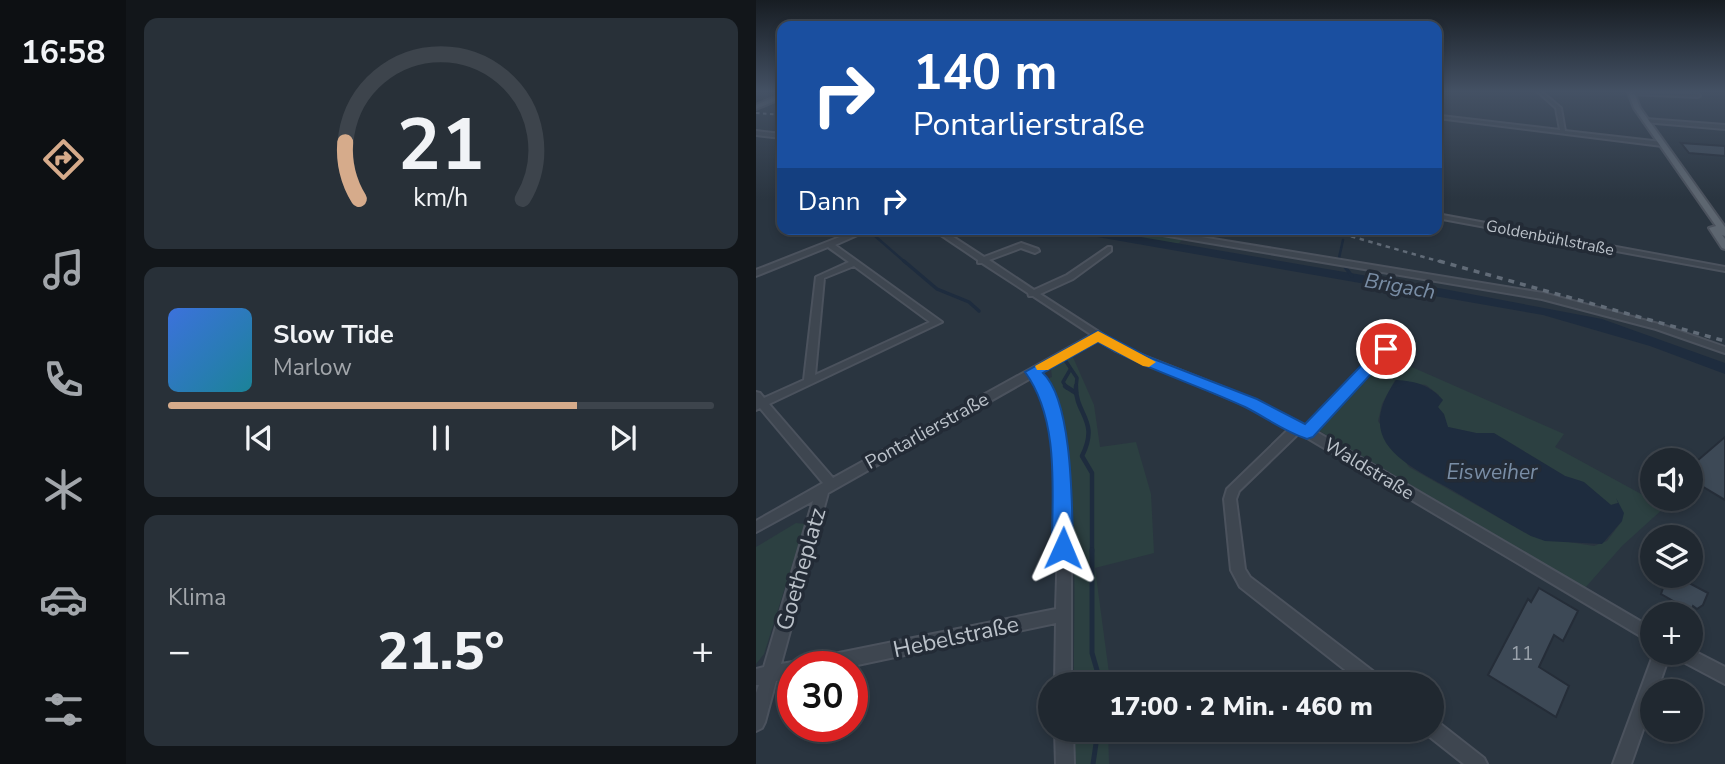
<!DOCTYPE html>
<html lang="de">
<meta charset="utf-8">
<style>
:root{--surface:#202830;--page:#283038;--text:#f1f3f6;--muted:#a2a6ab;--line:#3d444c;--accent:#d6ab8b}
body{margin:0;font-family:"Nunito Sans",sans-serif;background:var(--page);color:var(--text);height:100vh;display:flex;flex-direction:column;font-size:26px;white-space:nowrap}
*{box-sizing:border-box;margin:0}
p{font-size:23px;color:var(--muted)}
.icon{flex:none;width:38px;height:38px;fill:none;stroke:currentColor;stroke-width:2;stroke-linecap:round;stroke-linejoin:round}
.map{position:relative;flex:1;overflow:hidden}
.panel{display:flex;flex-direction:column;gap:18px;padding:18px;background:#12161a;width:630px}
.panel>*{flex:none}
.banner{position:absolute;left:21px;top:21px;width:665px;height:214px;border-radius:14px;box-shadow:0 4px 10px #0003,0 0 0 2px var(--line);background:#1a4fa0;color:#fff;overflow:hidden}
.fabs{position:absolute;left:884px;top:448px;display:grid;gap:14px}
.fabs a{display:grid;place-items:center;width:63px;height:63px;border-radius:50%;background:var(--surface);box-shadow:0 4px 10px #0003,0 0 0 2px var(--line);font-size:35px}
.speed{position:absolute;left:21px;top:651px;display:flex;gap:14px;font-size:35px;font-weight:700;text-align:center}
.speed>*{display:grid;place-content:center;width:91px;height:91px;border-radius:50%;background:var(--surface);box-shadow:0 4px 10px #0003,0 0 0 2px var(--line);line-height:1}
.speed .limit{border:10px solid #d22;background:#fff;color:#111}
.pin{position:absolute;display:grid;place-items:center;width:60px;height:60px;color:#fff;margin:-30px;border:4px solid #fff;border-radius:50%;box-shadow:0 2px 7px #0007}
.me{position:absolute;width:77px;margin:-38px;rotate:1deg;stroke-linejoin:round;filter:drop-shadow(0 0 5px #0008)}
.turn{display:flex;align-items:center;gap:24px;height:147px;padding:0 21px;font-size:32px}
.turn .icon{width:91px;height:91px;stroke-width:2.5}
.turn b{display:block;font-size:49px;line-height:60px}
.then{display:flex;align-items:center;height:66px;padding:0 21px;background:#0003;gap:14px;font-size:26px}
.big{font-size:52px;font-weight:800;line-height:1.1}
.panel .card{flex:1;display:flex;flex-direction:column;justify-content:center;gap:10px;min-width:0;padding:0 24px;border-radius:14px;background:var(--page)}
.panel .dial{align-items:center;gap:0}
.dial svg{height:182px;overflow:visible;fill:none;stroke:var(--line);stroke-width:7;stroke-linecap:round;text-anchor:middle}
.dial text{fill:var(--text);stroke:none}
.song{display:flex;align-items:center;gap:21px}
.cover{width:84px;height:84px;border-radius:10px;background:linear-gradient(135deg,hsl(220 70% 55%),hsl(190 70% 35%))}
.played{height:7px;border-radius:4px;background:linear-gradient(90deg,var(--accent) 75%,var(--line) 75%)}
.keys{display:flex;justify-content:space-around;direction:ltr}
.heat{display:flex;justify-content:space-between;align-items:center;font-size:38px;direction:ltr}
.trip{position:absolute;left:282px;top:672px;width:406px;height:70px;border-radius:35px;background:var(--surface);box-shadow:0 4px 10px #0003,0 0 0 2px var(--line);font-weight:800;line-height:70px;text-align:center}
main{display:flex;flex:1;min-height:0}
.tab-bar{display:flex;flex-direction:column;width:126px;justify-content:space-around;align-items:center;background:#0d1013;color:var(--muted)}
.tab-bar .icon{width:49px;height:49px}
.tab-bar .on{color:var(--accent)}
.tab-bar b{font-size:32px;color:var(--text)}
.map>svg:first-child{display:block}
.green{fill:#2c4041;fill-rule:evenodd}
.water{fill:#1e2c3e}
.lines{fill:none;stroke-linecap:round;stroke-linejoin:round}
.stream-far3{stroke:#1e2c3e;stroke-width:2.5}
.stream-far2{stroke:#1e2c3e;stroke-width:3.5}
.stream-far1{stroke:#1e2c3e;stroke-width:4.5}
.stream{stroke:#1e2c3e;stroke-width:5}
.building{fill:#3d4956;stroke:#252d38;stroke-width:2}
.minor-casing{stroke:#4b525d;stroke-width:4}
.major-casing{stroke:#4b525d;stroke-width:4}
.minor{fill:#3e4650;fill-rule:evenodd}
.major{fill:#5d6670;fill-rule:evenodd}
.rail-far2{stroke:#616b77;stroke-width:2;stroke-dasharray:3.5 3.5;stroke-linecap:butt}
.rail-far1{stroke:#616b77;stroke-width:2.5;stroke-dasharray:4.5 4.5;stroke-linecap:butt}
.rail{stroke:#616b77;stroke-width:3.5;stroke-dasharray:6 6;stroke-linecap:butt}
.route{fill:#1a73e8;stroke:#114b97;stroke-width:2}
.slow{fill:#f59e0b}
.labels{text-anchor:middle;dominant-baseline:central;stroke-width:7;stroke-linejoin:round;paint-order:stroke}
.far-street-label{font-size:16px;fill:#bbc2ca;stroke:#232b36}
.street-label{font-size:19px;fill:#bbc2ca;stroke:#232b36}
.near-number-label{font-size:19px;fill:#9aa2ab}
.water-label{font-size:21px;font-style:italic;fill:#798da5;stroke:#232b36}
.near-street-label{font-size:23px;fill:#bbc2ca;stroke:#232b36}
</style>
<main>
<nav class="tab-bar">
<b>16:58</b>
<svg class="icon on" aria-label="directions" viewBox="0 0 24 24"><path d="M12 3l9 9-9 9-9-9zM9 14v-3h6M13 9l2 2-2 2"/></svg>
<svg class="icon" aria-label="music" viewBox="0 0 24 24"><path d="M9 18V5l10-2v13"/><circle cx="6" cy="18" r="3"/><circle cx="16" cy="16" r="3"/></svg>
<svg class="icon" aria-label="phone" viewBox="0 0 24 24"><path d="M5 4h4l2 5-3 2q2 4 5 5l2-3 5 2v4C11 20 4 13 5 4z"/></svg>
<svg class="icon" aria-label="climate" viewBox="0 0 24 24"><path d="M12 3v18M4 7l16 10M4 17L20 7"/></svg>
<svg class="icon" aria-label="car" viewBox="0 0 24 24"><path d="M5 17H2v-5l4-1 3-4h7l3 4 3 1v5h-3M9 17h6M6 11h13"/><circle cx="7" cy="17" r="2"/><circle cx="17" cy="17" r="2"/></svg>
<svg class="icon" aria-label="filters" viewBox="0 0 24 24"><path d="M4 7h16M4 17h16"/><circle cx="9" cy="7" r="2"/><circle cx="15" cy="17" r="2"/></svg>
</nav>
<section class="panel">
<div class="card dial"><svg viewBox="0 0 100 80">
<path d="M14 69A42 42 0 1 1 86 69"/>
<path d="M14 69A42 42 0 0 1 8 44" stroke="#d6ab8b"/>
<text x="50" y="56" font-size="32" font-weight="700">21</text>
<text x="50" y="72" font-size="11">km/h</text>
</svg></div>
<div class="card">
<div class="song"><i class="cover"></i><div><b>Slow Tide</b><p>Marlow</p></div></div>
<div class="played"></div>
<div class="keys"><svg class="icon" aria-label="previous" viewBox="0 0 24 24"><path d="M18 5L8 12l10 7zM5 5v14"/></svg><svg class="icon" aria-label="pause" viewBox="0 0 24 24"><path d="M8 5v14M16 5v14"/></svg><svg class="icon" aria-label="next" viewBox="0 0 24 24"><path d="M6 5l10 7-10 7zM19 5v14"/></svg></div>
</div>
<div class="card"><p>Klima</p>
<div class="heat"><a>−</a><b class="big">21.5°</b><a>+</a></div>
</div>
</section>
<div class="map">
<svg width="969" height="764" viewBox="0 0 969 764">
<rect width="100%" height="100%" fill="#2a3540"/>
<g class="green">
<path d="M334,229H383L429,237L422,244Z"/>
<path d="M316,355L338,405L344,447L380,442L395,494L398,553L339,568L353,673L358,672V684H318C317,593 327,463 289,380L296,377L295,369Z"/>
<path d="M633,357L808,434L799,447L909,507L866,546L829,588L562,430ZM639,380L670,385L683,395L682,407L692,427L748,439L809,476L825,481L855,505L862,503L866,521L851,541L838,546L775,536L653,467L622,421L626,404Z"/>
<path d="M40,523L49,524L8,654L0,664V547Z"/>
<path d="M318,730H352L353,764H319Z"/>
</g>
<g class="water">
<path d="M296,229H334L385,237L688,289L846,319L969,363V374L894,346L787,315Z"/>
<path d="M640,380C659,381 674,385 687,400L682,407L688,414L692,427L720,433H738L809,476L828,482L855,505L862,503L860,498L868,513L866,521L846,544L789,541L775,536C748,521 722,505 696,490C648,463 597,442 640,380Z"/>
</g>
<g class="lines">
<g class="stream-far3">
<path d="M119,236L150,263"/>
<path d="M583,258L587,240"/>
</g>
<g class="stream-far2">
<path d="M148,261L181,289L213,302L223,311"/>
<path d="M589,267L596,276"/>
<path d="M309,360L321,378L320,388"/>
<path d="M311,388L307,382L314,370"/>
</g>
<g class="stream-far1">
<path d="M309,386L320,393"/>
<path d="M320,386C319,415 344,420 326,456L336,473V552"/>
</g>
<g class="stream">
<path d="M336,550V653L345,684"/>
<path d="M337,764L342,730"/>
</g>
</g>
<g class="building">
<path d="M925,143L969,146V156L933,153Z"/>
<path d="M969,437V500L934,479V467Z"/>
<path d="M907,576H920L952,593L947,605L941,609L937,606L935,611L905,594L908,585L904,583Z"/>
<path d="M783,588L822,611L807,641L798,635L783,667L813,686L800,717L732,675L772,599L775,602Z"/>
</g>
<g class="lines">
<defs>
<g id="minor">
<path d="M782,92H786L805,108L809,131L906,142L909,144L906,146L682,118L685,116L804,130L800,108Z"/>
<path d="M873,92L937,94L935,92H940L944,96L942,97L875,94Z"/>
<path d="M890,119L969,125V129L888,122Z"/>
<path d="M0,131L26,134V138L0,135Z"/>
<path d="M681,214L969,267V271L681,218Z"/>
<path d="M104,229H115L79,245L186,322L13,404L77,478L336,335L277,296H273L272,293L226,263H222V260L176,229H185L228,257L265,243L282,249L283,251L279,253L265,248L233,260L278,290L311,275L352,247H355V251L317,279L284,294L366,347L499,400L550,426L627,347H633L635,349L633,351L559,431L896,628V643L543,433L483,491L480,499L489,569L494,577L626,678L628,684H607L484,587L475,570L468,499L471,489L534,428L491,406L360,351L342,340L283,373L296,395L305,429L311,472L315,568V684H299L300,623L92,667H45L47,661L53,659L300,609C302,545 307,457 286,397C283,390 279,384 275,378L72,493L25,664L37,662L43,664L44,667H37V678L20,681L9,722L6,728L0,731V693L3,685H0V669L8,667L57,501L0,532V521L67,483L4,408L0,410V392L4,393L8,398L48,380L60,277L93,262L72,247L0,276V270ZM98,266L174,322L59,375L68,278Z"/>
<path d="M379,229H398L437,236L446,229H455L445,237L787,293L906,325L969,347V353L900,329L786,299L383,231Z"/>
<path d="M934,649L969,667V684L920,658L918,653H934Z"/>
<path d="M898,653H914L901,691H896V704L875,764H857Z"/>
<path d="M676,719L682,722L728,758L731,764H708L670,734L668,730H676Z"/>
<path d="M299,730H317L318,764H300Z"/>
</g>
<g id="major">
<path d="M872,92H878L884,108L969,227V236L966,235L969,239V249L966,248L953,228L960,226L878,108Z"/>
<path d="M26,94V98L0,109V105Z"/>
</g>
</defs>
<use href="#minor" class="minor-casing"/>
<use href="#major" class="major-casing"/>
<use href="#minor" class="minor"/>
<use href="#major" class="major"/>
<path class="rail-far2" d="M0,113L26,115"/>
<path class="rail-far1" d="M569,229L689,263"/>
<path class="rail" d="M683,261L969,341"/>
</g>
<linearGradient id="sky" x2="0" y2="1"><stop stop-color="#171d23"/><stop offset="0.46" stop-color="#445164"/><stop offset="1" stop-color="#445164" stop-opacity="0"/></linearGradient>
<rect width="969" height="199" fill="url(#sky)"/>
<path class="route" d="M342,331L390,356L501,399L549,424L625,345H635L638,349L557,437L551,439C529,432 509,417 489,407C440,384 388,369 342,342L287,373C317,401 316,508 317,548L314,555L307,557L299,555L296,548C296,491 304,420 269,372Z"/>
<path class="slow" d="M342,331L400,362L393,367L387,366L342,342L292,370H281L279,366Z"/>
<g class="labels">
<g class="far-street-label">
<text transform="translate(794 238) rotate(11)">Goldenbühlstraße</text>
</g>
<g class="street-label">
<text transform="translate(171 431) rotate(-29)">Pontarlierstraße</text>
<text transform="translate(613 469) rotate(31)">Waldstraße</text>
</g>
<g class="near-number-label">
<text x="766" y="654">11</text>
</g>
<g class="water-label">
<text transform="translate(644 286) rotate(10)">Brigach</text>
<text x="736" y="472">Eisweiher</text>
</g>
<g class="near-street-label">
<text transform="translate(45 569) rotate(-74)">Goetheplatz</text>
<text transform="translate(200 637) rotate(-12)">Hebelstraße</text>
</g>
</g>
</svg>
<div class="fabs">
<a><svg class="icon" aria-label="sound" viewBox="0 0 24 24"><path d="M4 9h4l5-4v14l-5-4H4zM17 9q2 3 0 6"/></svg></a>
<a><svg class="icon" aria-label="layers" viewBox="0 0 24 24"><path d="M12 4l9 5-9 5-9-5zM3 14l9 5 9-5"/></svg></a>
<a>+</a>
<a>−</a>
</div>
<div class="speed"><div class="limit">30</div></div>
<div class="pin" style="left:630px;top:349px;background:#d93025"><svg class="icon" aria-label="arrive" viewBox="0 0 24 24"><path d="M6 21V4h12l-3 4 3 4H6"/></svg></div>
<svg class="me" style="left:307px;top:548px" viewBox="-20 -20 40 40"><path d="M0-17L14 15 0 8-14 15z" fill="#1a73e8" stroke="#fff" stroke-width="4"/></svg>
<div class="trip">17:00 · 2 Min. · 460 m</div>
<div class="banner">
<div class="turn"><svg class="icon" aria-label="right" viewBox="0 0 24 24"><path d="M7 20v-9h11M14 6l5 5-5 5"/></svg><div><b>140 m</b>Pontarlierstraße</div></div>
<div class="then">Dann<svg class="icon" aria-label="right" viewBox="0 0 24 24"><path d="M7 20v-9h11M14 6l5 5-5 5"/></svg></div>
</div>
</div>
</main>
